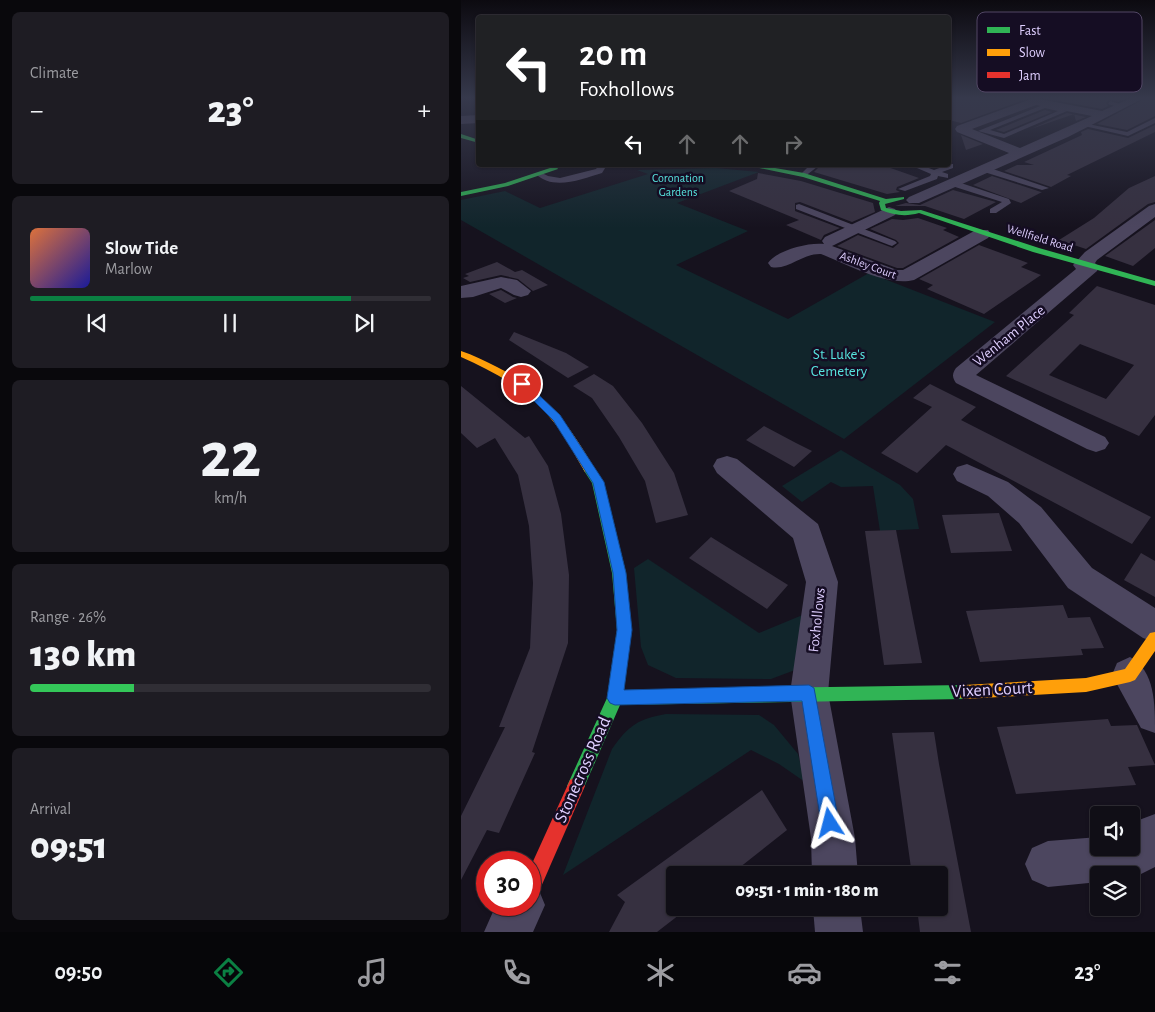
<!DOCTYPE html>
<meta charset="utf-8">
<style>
:root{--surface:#100e16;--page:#1e1c23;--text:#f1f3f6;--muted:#9c9ca1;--line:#302e35;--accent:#0b8043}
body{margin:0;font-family:"Alegreya Sans",sans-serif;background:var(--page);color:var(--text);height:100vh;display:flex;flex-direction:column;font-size:19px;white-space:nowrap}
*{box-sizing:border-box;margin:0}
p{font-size:16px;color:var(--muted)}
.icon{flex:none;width:28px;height:28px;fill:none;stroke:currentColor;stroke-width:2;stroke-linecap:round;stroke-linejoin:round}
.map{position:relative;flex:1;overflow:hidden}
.sheet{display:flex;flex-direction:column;gap:12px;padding:12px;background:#09080c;width:461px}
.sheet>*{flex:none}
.guide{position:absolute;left:15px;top:15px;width:475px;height:152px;border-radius:5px;box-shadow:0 1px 4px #0004,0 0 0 1px var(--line);background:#202124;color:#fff;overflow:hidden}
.fabs{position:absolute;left:629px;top:806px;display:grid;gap:10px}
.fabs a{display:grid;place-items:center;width:50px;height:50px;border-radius:5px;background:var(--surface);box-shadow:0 1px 4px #0004,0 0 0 1px var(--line);font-size:25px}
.speed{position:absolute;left:15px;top:851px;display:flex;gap:10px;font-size:25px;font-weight:700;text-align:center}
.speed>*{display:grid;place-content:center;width:65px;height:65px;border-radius:50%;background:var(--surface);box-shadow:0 1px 4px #0004,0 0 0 1px var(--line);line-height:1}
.speed .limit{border:8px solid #d22;background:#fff;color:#111}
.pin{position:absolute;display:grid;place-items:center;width:42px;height:42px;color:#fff;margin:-21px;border:2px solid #fff;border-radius:50%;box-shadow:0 1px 5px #0007}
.me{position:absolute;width:55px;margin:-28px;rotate:351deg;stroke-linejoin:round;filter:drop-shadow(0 0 4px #0008)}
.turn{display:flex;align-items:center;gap:18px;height:105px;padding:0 20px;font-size:22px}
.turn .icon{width:65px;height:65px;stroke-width:2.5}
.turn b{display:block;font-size:35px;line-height:42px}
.lanes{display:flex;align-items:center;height:48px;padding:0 20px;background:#0003;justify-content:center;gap:25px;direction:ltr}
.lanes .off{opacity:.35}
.big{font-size:38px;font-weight:800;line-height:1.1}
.sheet .tile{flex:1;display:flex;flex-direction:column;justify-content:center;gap:8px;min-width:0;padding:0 18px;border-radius:8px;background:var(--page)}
.sheet .dial{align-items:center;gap:0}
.dial b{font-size:65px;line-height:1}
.song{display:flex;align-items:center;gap:15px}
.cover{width:60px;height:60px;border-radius:8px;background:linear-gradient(135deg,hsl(20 70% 55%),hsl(240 70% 35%))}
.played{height:5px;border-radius:2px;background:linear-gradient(90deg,var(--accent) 80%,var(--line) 80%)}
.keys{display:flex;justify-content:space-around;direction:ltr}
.heat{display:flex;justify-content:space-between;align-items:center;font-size:28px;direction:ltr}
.charge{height:8px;border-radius:4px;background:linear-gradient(90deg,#34c759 26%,var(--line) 0)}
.trip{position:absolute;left:205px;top:866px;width:282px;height:50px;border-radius:5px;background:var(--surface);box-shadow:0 1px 4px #0004,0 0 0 1px var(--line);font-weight:800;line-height:50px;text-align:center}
.tab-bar{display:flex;height:80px;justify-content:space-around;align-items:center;background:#060609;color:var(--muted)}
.tab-bar .icon{width:35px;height:35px}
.tab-bar .selected{color:var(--accent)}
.tab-bar b{font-size:22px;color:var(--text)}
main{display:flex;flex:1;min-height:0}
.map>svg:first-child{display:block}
.green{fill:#11252b}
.building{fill:#363040;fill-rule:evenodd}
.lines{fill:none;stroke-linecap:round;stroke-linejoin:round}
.lane{fill:#4c465f;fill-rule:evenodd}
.street{fill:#4c465f;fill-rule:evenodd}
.fast{fill:#30b455;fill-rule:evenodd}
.slow{fill:#ff9f0a;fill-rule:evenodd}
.jam{fill:#e5322d;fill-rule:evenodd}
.route{fill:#1a73e8;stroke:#114b97}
.labels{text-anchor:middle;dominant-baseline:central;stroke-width:5;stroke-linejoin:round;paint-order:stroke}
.far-park-label{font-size:12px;fill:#57e3de;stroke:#150d23}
.far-street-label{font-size:12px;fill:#dfcfff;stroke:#150d23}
.street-label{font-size:15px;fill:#dfcfff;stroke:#150d23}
.park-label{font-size:15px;fill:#57e3de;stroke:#150d23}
.near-street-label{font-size:18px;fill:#dfcfff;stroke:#150d23}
.key{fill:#150d23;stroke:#524765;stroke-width:1}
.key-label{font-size:14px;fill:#dfcfff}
</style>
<main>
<section class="sheet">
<div class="tile"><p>Climate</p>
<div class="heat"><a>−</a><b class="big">23°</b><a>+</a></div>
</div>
<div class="tile">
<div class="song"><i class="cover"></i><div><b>Slow Tide</b><p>Marlow</p></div></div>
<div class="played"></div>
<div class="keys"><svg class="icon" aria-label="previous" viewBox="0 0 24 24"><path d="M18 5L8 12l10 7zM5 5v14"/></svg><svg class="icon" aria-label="pause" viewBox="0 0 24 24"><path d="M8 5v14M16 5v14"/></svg><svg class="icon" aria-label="next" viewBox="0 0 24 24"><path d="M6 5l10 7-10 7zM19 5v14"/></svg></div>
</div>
<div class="tile dial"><b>22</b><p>km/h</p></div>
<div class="tile"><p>Range · 26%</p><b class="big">130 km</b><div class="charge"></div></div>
<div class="tile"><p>Arrival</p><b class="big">09:51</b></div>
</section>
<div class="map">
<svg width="694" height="932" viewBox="0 0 694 932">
<rect width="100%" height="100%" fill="#16121e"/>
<g class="green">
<path d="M255,168L298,172L216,203L287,231L215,265L327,319L408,273L534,322L383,439L0,220V200L44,191L79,208L187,174L176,170Z"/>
<path d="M380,450L439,485L452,499L458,529L419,531L412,486L380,487L370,482L341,502L321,486Z"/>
<path d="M187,559L298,633L344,614L334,670L310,679L215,678L187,665L180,647L173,568Z"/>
<path d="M205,714L298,715L313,725L337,754L344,782L318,764L290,750L102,875L151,749C168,725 177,719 205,714Z"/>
</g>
<g class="building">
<path d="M488,98H568L500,123L488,120Z"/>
<path d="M582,98H666L657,102L648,99L645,103L647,106L641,109Z"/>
<path d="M685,98H694V116L666,130L636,124Z"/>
<path d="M584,110L591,112L543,132L535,130Z"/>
<path d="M606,113L625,117L615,121L613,114L570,129Z"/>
<path d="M694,125V132L606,175L610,176L590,187L543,171L556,165H573L563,162L621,135L620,132L627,129L667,138Z"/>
<path d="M500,135L522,144L505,150Z"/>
<path d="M357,165H421L458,178L436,187L435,190L439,192L426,194L353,172L357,168Z"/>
<path d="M297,173L340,181L412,203L414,212L391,222L339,202L334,203V211L379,228L363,235L360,240L325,225L338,220L268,191L296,179Z"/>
<path d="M531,176L580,192H581L560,203L512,185Z"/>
<path d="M694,176V202L687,204L625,249L598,240L633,218L668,188Z"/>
<path d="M492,190L535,202L503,219L464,206H434L445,203L459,205Z"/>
<path d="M457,218L486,228L482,230L498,237L442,268H436L376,246L397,235L432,248L438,243L435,240L409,229L431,219L442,220Z"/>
<path d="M694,220V248L672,266L644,256Z"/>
<path d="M518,245L567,263L560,267L580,275L523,314L466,289L472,285L458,279Z"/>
<path d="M36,262L54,272L61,270L87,285L72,291L57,279L40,275L9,282L2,278L8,276L4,274Z"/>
<path d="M636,286L694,305V415L678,436L545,376L613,315L608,313ZM619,344L673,365L645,399L588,375Z"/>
<path d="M40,290L52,297L56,298L44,303L28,294Z"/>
<path d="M53,332L105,353L128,367L107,378L48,340Z"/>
<path d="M133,374L152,386L181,423L213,473L227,515L195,523L184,481L158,437L131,398L112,386Z"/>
<path d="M469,384L515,407L500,420L690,517L671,544L485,445L456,473L420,453L471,407L452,398Z"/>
<path d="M0,386L64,438L68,436L87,466L100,514L108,575L107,643L71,752L74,753L38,833L26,830L0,880V816L44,727H38L69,648L72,583L68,526L57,475L34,438L16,448L0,433Z"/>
<path d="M303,426L335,443L351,451L333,467L285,440Z"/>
<path d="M538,513L551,551L490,553L481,515Z"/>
<path d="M435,530L451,613L461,663L423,665L404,531Z"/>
<path d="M250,537L327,585L306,609L228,558Z"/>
<path d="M680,553L694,561V597L663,580Z"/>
<path d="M602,605L607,618L629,617L643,648L620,649L622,655L519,662L505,611Z"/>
<path d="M647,719L650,726L676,725L694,765L667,767L675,785L555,794L536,727Z"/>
<path d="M473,732L478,764L510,932H459L456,908H479V875H451L431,733Z"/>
<path d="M301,790L326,830L269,875H214V908H227L196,932H148L164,902L156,895Z"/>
</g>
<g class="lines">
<g class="lane">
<path d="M649,101L662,105L663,106L660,108L647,104Z"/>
<path d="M589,102L594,103L589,106L606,111L543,138L517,131ZM584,108L597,111L543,134L529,130Z"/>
<path d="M694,118V123L667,136L619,125L622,123L666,132Z"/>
<path d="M489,164H492V168L481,172L487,174V178L477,176L476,179L444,191L437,189L469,176L470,174L449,165H460L473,170Z"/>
<path d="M138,165H146L141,173C121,179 92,191 75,174L79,172L87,176L99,178L135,169Z"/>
<path d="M344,165H354L356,167L343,177L339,175L347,167Z"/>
<path d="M520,167H526L588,188L581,190L520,171Z"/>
<path d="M488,181H494L548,199L550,203L535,213H529V209L541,202L488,185Z"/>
<path d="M338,204L434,241L436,243L431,246L428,245L335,209V205Z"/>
</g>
<g class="street">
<path d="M573,98L641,111L670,98H683L607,137L458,203H448L445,200L448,197L548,153L496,132L494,129L496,126ZM575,105L631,116L559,148L511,129Z"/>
<path d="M18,115V123L0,124V116Z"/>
<path d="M694,204V217L636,260L634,263L638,267L636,271L515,375L644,437L648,443L644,449L635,452L626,449L495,383C491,377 491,374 495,368L615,269L612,265L624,252L688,206Z"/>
<path d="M428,207L434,209L436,212L434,215L371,246L436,270H442L515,230H527L530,234L527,238L453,280C426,287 386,264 360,254C341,253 327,271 310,267L307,263C316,250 348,242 363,244L361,241L364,237Z"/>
<path d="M40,277L56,280L70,291L67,295L60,297L53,295L40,288L12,297L0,298V286Z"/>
<path d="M266,456L276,459L357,524L377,582L367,693L394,838L397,875H351L350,838L329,693L345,582L332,538L256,473L252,466L256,459Z"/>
<path d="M506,464L547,482L580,507L631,568L694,608V642L682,638L607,588L558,523L527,496L496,481L492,474L496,467Z"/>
<path d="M669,657C694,671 694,703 694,733L680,728L651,675L656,663Z"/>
<path d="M694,814V867L670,879V875H638V882L587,887L571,880L564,864L571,848L587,841L638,837V848H670V830L675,826L678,820Z"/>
<path d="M69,885L77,888L84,905L72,932H23L35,905H69Z"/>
<path d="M352,908H399L402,932H354Z"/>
</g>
<g class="fast">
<path d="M0,134L18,140V143L0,138Z"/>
<path d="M284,165H297L343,173L425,199L443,197V199L424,204L425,208L440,211L460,210L578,248L694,281V286L572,252L458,213C444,217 433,215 420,210L418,203L419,201L342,177Z"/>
<path d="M95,166L97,169L47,186L0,196V192L44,183Z"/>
<path d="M128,465L132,466L143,483L165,573L170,630L163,690L503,685L508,687L511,692L508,697L503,699L159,705L121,792L115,795L109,792L106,786L146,698L156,630L151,573L131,483L122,469Z"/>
</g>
<g class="slow">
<path d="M0,351C12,355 24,361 36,367C84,391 107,423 134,469L132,472H124C113,454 104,435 91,420C67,390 34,372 0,357Z"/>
<path d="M694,632V651L674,680L669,682L625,692L503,699L498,697L495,692L498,687L503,685L625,678L664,669L689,633Z"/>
</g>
<path class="jam" d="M115,777L121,780L124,786L76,896L69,899V868L109,780Z"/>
</g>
<linearGradient id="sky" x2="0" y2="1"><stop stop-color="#0c0a10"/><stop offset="0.43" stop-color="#36394c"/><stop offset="1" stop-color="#36394c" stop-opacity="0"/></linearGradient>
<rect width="694" height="228" fill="url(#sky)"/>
<path class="route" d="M61,381L64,382L99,415L143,482L165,573L171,630L163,690L348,685L353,688L378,823L376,829L369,832L363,829L360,823L341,701L154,705L149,703L146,698L156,630L152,573L132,483L92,420L56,384Z"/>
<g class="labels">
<g class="far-park-label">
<text x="217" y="178">Coronation<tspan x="217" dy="14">Gardens</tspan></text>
</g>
<g class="far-street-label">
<text transform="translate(579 238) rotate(17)">Wellfield Road</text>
<text transform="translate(407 265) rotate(20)">Ashley Court</text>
</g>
<g class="street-label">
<text transform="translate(548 336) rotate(-39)">Wenham Place</text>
<text transform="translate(356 620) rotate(-84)">Foxhollows</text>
</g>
<g class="park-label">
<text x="378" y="354">St. Luke's<tspan x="378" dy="17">Cemetery</tspan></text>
</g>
<g class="near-street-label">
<text transform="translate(531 690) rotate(-3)">Vixen Court</text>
<text transform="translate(122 770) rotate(-66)">Stonecross Road</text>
</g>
</g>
<rect x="516" y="12" width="165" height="80" rx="8" class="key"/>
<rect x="526" y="27" width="23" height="6" fill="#30b455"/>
<rect x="526" y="49" width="23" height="7" fill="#ff9f0a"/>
<rect x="526" y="72" width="23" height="6" fill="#e5322d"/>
<g class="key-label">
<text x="558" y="35">Fast</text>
<text x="558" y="57">Slow</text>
<text x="558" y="80">Jam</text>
</g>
</svg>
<div class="fabs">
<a><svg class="icon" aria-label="sound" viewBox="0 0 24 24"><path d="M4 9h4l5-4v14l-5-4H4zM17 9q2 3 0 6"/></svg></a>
<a><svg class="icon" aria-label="layers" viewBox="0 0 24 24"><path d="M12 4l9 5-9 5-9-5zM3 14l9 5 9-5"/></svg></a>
</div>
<div class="speed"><div class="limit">30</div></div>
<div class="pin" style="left:61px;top:384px;background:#d93025"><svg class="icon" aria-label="arrive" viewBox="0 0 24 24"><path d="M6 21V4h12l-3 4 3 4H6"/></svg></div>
<svg class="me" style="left:369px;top:823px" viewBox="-20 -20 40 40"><path d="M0-17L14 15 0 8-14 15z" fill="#1a73e8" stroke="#fff" stroke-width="4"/></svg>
<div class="trip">09:51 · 1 min · 180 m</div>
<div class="guide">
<div class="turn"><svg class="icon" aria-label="left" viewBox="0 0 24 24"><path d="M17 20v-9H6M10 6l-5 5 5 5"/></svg><div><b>20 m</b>Foxhollows</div></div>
<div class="lanes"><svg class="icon" aria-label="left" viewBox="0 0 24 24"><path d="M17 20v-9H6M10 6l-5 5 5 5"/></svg><svg class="icon off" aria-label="ahead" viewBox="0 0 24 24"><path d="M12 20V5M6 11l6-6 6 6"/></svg><svg class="icon off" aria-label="ahead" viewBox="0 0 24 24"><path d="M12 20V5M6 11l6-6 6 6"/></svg><svg class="icon off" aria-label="right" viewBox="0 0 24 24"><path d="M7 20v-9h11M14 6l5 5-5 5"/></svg></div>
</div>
</div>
</main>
<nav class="tab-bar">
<b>09:50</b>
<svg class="icon selected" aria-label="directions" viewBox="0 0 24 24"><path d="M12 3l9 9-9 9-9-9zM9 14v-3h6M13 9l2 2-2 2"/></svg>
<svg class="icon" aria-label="music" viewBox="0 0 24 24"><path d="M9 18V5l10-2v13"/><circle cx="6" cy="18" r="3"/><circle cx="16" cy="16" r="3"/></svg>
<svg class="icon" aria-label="phone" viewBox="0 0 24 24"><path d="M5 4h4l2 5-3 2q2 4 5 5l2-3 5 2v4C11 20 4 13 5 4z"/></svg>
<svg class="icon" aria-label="climate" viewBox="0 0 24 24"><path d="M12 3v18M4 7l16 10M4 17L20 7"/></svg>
<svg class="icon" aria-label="car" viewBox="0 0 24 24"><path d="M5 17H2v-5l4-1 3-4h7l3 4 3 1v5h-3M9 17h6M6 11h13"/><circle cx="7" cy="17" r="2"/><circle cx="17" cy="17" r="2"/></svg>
<svg class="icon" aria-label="filters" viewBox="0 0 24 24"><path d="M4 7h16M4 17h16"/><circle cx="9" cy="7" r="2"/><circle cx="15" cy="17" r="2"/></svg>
<b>23°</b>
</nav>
